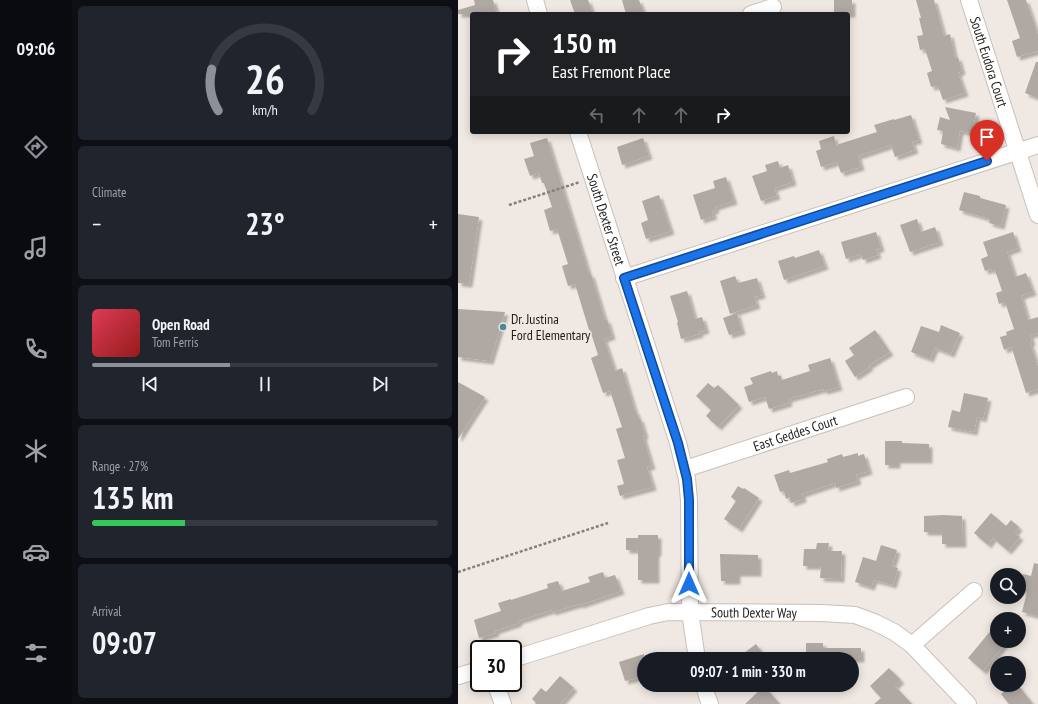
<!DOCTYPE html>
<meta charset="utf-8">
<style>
:root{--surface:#171b24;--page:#20242c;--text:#f1f3f6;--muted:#9ea1a6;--line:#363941;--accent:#8c9099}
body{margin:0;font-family:"PT Sans Narrow",sans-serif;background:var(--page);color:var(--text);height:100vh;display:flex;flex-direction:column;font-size:15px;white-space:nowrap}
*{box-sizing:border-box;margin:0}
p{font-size:13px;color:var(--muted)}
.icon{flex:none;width:22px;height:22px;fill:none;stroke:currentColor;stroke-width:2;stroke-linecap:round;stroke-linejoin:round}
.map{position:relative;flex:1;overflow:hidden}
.drawer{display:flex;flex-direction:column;gap:6px;padding:6px;background:#0d0f14;width:386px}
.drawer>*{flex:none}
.top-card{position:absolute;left:12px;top:12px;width:380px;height:122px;border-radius:4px;box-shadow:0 2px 10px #0003;background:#202124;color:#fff;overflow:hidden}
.buttons{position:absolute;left:532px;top:568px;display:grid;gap:8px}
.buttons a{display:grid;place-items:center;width:36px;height:36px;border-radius:50%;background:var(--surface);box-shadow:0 2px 10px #0003;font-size:20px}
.speed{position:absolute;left:12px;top:640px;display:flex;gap:8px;font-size:20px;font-weight:700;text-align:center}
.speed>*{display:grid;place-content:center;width:52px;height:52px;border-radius:50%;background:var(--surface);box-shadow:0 2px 10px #0003;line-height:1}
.speed .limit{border:2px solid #111;border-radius:6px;background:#fff;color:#111}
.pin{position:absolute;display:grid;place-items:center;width:34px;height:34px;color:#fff;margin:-41px -17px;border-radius:50% 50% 50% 0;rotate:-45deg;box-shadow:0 0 4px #0007}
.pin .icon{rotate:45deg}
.me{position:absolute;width:44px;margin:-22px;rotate:0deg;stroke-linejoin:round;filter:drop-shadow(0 0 3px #0008)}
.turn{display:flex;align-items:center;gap:14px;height:84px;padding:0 16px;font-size:18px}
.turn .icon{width:52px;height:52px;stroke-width:2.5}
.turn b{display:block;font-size:28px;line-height:34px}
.lanes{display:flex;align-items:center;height:38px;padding:0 16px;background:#0003;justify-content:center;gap:20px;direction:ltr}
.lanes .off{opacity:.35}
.big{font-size:30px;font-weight:800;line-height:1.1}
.drawer .widget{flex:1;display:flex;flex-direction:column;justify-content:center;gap:6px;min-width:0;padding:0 14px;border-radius:6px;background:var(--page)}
.drawer .dial{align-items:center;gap:0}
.dial svg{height:104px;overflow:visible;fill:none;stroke:var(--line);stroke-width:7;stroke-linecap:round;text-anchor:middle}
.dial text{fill:var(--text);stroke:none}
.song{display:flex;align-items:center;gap:12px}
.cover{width:48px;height:48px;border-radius:6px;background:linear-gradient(135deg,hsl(350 70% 55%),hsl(0 70% 35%))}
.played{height:4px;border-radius:2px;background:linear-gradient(90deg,var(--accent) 40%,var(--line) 40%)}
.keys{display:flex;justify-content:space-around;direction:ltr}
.heat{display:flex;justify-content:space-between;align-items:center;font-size:22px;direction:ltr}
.charge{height:6px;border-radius:3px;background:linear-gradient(90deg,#34c759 27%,var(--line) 0)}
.trip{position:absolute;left:179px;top:652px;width:222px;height:40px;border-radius:20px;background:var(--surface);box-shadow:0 2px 10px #0003;font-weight:800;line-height:40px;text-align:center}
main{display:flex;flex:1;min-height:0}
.tabs{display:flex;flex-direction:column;width:72px;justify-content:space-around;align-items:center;background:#090b0e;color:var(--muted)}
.tabs .icon{width:28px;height:28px}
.tabs .on{color:var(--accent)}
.tabs b{font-size:18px;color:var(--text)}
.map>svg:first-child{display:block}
.building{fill:#b0a8a3;filter:url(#shadow)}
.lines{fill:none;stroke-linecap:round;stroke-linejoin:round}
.minor-casing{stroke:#c8c0bb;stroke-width:18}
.path{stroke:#85807c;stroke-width:2.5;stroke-dasharray:3 2;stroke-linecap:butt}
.minor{stroke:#fff;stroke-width:16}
.route-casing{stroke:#114b97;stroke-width:10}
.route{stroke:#1a73e8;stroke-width:7}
.poi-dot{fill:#468c96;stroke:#f0e8e2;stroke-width:1.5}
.labels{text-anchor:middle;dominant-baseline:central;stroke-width:3;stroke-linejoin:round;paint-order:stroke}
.street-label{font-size:14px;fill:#1e1c1a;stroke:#f0e8e2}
.poi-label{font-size:14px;fill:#1e1c1a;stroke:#f0e8e2;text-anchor:start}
</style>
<main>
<nav class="tabs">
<b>09:06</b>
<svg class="icon on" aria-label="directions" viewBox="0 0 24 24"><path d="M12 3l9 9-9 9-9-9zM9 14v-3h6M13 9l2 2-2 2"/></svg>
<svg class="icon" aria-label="music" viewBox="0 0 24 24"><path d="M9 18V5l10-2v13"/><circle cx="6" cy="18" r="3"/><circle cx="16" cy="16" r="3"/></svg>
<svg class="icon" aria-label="phone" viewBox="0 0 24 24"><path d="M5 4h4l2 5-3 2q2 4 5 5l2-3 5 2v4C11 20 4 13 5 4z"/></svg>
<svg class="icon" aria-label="climate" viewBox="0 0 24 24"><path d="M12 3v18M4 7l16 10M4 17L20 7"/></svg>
<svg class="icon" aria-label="car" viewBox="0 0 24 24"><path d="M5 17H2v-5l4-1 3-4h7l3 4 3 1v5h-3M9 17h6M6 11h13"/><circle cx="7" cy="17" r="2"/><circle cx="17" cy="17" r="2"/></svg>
<svg class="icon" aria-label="filters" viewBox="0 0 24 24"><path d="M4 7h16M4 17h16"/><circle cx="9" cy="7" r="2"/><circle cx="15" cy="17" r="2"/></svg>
</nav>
<section class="drawer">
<div class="widget dial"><svg viewBox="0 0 100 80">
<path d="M14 69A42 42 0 1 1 86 69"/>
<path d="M14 69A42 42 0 0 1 9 37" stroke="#8c9099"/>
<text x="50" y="56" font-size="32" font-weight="700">26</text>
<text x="50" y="72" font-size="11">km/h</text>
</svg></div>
<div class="widget"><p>Climate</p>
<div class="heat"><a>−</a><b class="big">23°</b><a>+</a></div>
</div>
<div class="widget">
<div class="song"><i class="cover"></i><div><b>Open Road</b><p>Tom Ferris</p></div></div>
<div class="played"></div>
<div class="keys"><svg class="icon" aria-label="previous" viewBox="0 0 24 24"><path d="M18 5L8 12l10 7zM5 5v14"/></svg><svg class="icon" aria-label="pause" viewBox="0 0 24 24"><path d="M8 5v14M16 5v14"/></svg><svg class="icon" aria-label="next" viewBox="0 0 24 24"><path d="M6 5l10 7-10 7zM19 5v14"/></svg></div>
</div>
<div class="widget"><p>Range · 27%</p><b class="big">135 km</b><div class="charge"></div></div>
<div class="widget"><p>Arrival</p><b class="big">09:07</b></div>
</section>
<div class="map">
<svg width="580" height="704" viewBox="0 0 580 704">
<defs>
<filter id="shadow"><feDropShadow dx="3.5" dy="3.5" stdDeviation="1" flood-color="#0004"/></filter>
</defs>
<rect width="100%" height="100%" fill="#f0e8e2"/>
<g class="building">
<path d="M16,0H35L39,14H0V10L17,5Z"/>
<path d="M112,0H130L135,14H117Z"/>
<path d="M164,0H181L186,14H168Z"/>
<rect x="376" y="0" width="18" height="14"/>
<path d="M458,0H476L486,36L492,34L497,58L500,57L504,71L500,73L507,93L485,100L480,86L479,87V86L473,87L469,73L474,71L467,49L462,50L459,36L465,35L461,18H463Z"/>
<path d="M549,0H568L580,35V51L559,57L554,41L562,38Z"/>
<path d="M578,62H580V98L567,93Z"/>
<path d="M487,107L518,113L514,133L502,131L499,148L483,144L485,131L479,130L482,117L492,120Z"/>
<path d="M453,115L461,140L454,142L457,150L437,157L433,145L400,156L403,167L383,173L379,162L363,167L358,151L363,149L361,141L376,136L378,145L419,132L416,125L436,119V120Z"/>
<path d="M89,138L131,274H133L147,320L149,319L154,336L146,339L157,371L164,368L177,411H178L181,419L182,418L187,435L185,436L194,466L189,467L195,487L162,496L159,486L166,484L159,460L167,458L158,429L164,427L152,391L145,393L133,358L140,355L132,330H131L117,284L110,286L104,266L110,264L99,229L92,231L86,210L94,207L86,183H84L81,173L72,176L66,159L76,156L72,143Z"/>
<path d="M185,138L191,156L164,165L159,147Z"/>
<path d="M320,161L322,168L330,165L335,182L316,188L319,196L303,201L294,176L309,171L307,165Z"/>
<path d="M268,177L276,201L257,207L258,210L254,211L256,216L243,220L235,195L257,188L255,181Z"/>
<path d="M506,192L522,196V198L548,205L543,226L531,223L532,219L501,210Z"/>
<path d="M201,195L213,231L188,239L183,223L190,220L184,201Z"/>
<path d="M0,214L21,217L11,284L0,283Z"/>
<path d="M459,219L463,232L477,227L482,242L452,252L442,225Z"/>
<path d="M418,232L423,248L418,250L420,255L405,260L403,254L388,259L383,242Z"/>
<path d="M555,232L560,248L549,252L557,277L568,273L575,292L563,296L570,320L580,317V333L572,335L574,342L572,343L580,367V389L568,393L554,349L553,347L546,350L542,337L549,335L548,332L556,329L547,302L541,304L538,293L544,291L537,270L534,271L533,269L527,271L523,259L530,256L525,242Z"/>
<path d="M361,250L367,266L326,280L320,261L336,256L337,258Z"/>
<path d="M277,276L280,283L299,278L304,295L296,297L299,305L272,314L262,281Z"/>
<path d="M229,291L237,319L244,317L248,330L241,332L242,334L223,339L219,323L220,322L212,296Z"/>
<path d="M0,309L47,312L32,361L0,357Z"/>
<path d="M279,313L284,331L271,335L265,318Z"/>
<path d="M483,325L502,333L493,354L477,348L472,359L453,352L463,326L481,332Z"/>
<path d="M417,330L432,352L410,366L412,367L397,377L387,361L396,355L391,348Z"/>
<path d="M372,358L381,387L366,391L365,389L330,399L331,403L311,409L307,397L291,402L286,387L295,384L292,378L313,371L314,373L319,371L320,376H323L324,380L352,371L350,365Z"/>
<path d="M0,382L27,397L0,439Z"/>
<path d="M250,383L256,388L260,385L281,405L260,427L248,416L253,410L238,396Z"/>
<path d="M506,393L530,398L525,419L519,417L516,432L490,427L494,410L502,412Z"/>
<path d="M427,441H444V443L471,444V460H439V465H427Z"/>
<path d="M400,453V456L406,454L411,471L398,475L400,481L378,488L377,483L344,494L345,499L333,503L332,497L328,499L326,491L322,492L321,489L316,475L331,470L332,473L370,462L369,459L384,454L385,457Z"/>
<path d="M280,486L285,489L286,488L301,498L281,529L266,519L278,501L273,497Z"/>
<path d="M533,513L548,526L553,520L561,527L557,533L562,537L550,551L535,538L530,545L516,533Z"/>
<path d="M485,515L504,516L505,544H484V532H466V516Z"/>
<path d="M180,535H200V553H198V580H180V553H179L180,550H168V538H180Z"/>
<path d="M359,543H371L370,551H384L383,579L362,578L363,566H345L346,549H358Z"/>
<path d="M423,545L439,550L434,566L440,568L435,585L416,580L413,587L397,582L405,557L418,561Z"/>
<path d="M262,554L300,555V573H279V581H263Z"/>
<path d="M576,563L580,564V616L564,612L569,592L561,590L565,574L573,576Z"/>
<path d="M145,572L147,578L157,575L163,591L122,605L121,604L94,612V610L60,621L61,623L37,631L38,633L21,638L16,620L43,611L40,603L53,599V600L90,588L89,584L100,581L104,591L132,582L130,577Z"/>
<path d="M539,623V641H549L525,671L510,658Z"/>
<path d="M348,643H365V648H403V659H338V657L348,653Z"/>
<path d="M298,644L309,659H278Z"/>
<path d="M186,654V676L167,681L161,662Z"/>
<path d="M431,668L443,680L437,686L454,704H416L423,698L412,686Z"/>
<path d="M102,676L116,688L102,704H77L78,703L74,699L83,688L88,692Z"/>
<path d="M554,685H560L575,704H551L543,694Z"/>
<path d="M306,686L322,704H287Z"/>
</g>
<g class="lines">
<defs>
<g id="minor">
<path d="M77,0L81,14"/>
<path id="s1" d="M511,0L580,215"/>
<path d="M293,14L315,7"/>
<path id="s2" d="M120,132L220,443L229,479L231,500L232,612L239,659"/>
<path d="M166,278L580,145"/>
<path id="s3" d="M227,469L448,397"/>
<path d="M454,645L516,591"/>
<path id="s4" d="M55,659L191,616L210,612L364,613L397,615L416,622L436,632L454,645L510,704"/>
<path d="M0,676L21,670"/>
<path d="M37,683L45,704"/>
<path d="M246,685L249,696L252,704"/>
</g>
</defs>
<use href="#minor" class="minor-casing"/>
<g class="path">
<path d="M51,205L122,182"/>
<path d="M0,572L150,523"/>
</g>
<use href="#minor" class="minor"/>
</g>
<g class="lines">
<defs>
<path id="route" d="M231,584V500L229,479L220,443L166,278L529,161"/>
</defs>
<use href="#route" class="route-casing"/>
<use href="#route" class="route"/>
</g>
<circle class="poi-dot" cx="45" cy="327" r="4"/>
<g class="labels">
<g class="street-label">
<text stroke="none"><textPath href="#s1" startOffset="65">South Eudora Court</textPath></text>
<text stroke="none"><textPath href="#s2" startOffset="92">South Dexter Street</textPath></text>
<text stroke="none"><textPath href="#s3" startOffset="116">East Geddes Court</textPath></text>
<text stroke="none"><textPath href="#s4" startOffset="248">South Dexter Way</textPath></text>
</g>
<g class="poi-label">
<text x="53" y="319">Dr. Justina<tspan x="53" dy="16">Ford Elementary</tspan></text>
</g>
</g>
</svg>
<div class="buttons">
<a><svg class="icon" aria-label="search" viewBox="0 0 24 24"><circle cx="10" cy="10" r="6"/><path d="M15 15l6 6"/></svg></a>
<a>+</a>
<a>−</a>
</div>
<div class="speed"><div class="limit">30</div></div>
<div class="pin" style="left:529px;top:161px;background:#d93025"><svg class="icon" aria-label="arrive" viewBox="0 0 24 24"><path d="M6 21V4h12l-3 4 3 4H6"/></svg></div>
<svg class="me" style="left:231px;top:584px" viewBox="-20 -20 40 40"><path d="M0-17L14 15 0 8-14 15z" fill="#1a73e8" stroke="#fff" stroke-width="4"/></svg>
<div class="trip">09:07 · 1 min · 330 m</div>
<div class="top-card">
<div class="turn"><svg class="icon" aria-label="right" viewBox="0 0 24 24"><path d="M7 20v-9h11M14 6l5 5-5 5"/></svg><div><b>150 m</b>East Fremont Place</div></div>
<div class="lanes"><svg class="icon off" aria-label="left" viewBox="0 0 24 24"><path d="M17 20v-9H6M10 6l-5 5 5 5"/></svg><svg class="icon off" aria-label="ahead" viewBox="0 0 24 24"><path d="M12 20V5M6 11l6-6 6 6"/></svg><svg class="icon off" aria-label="ahead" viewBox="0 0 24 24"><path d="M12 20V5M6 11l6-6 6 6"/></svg><svg class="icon" aria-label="right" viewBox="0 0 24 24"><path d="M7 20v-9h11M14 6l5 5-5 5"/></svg></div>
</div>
</div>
</main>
